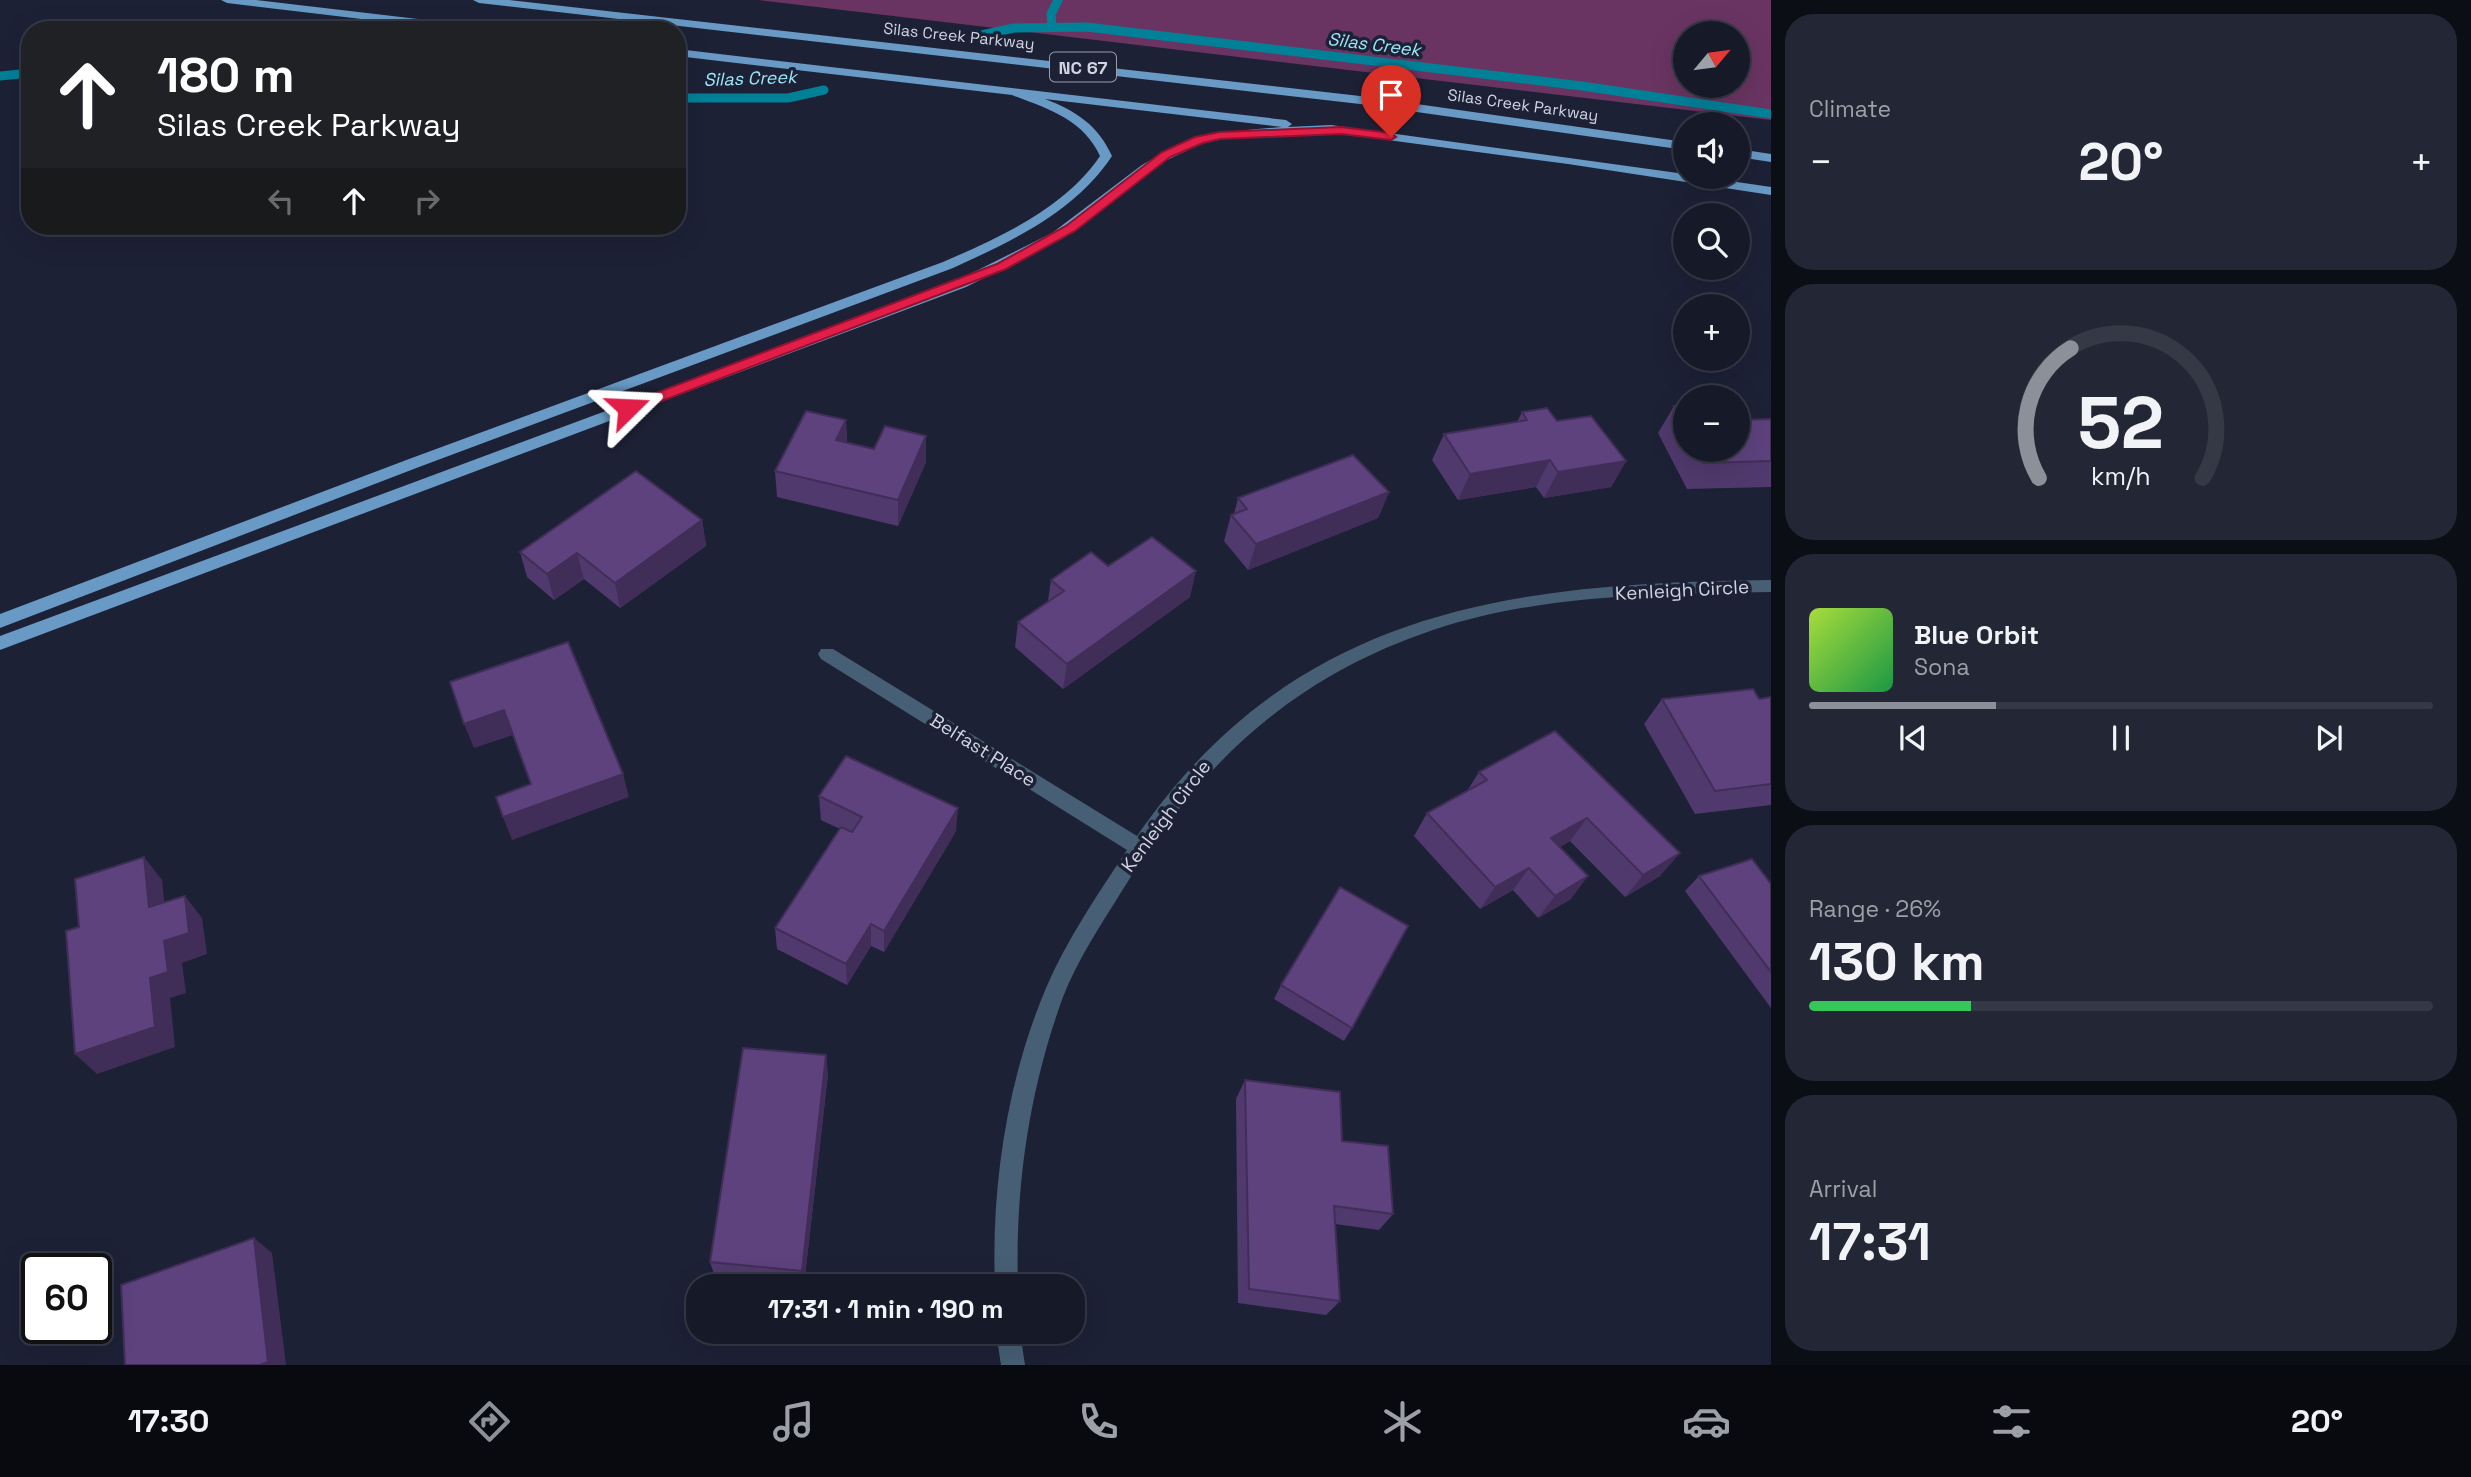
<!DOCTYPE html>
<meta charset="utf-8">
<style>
:root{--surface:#161928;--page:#232634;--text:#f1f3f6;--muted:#9ea0a8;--line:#353845;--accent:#8c9099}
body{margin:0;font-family:"Space Grotesk",sans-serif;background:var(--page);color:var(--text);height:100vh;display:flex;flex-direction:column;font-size:26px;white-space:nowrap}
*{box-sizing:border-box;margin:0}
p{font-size:23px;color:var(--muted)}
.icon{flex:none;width:38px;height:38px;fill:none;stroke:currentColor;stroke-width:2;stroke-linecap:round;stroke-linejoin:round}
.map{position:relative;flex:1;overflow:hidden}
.drawer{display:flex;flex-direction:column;gap:14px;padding:14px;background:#0c0e16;width:700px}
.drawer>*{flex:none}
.hud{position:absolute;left:21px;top:21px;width:665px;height:214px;border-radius:28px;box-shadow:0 7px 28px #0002,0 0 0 2px var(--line);background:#202124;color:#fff;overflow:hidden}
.needle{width:46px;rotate:61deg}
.controls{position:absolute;left:1673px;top:21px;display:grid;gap:14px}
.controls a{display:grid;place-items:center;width:77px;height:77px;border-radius:50%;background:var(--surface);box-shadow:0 7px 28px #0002,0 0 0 2px var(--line);font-size:35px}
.speed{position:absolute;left:21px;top:1253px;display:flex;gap:14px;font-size:35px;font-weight:700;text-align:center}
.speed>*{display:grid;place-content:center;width:91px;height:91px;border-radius:50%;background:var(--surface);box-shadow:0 7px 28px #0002,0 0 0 2px var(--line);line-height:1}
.speed .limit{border:4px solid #111;border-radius:10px;background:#fff;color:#111}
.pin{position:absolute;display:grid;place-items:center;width:60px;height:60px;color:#fff;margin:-72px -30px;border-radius:50% 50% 50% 0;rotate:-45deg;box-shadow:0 0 7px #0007}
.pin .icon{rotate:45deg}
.me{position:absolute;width:77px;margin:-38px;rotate:69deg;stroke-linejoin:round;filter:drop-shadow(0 0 5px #0008)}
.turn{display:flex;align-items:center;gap:24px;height:147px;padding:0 21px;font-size:32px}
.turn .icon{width:91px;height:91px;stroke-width:2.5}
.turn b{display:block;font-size:49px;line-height:60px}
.lanes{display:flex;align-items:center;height:66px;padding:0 21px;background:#0003;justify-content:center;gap:35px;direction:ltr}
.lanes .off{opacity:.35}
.big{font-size:52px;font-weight:700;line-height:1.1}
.drawer .tile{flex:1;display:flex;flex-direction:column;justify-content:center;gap:10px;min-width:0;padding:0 24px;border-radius:28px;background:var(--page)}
.drawer .dial{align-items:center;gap:0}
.dial svg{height:182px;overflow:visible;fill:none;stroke:var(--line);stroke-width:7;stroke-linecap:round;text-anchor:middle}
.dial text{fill:var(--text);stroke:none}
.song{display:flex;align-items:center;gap:21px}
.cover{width:84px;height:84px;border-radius:10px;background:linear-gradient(135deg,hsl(80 70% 55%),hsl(140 70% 35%))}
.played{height:7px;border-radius:4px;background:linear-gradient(90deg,var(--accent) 30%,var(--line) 30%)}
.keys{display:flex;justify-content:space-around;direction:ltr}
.heat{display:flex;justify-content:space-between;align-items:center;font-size:38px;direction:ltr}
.charge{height:10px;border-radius:5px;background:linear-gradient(90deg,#34c759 26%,var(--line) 0)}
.trip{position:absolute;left:686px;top:1274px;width:399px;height:70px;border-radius:28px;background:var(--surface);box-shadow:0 7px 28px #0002,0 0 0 2px var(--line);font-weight:700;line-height:70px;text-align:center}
.menu{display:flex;height:112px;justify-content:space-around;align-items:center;background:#090a10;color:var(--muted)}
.menu .icon{width:49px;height:49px}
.menu .active{color:var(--accent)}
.menu b{font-size:32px;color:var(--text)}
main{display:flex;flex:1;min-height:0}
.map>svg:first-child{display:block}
.forest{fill:#693462;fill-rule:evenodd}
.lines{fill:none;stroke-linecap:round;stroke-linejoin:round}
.stream{stroke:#008198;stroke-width:9}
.minor{fill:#475f74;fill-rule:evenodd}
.major{fill:#689ac5;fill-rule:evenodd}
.wall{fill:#50396c}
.shaded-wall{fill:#412e58}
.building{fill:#5d427d;stroke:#412e58;stroke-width:2}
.route{fill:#e11d48;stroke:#92132f;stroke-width:2}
.labels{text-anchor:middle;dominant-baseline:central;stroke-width:7;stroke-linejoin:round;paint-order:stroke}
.far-street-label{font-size:16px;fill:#d0d3e1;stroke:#1d2136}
.far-water-label{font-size:18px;font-style:italic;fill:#9ce6f9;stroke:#1d2136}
.shield{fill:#1d2136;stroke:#9a9eae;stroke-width:2}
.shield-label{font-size:18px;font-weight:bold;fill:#d0d3e1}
.street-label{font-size:19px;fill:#d0d3e1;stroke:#1d2136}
</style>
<main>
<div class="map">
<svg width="1771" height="1365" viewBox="0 0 1771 1365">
<rect width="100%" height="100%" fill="#1d2136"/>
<path class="forest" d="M758,0H1771V120ZM1685,33H1738V86H1685Z"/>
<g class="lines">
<g class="stream">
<path d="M1052,26L1051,14L1058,0"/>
<path d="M972,37L1014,28L1087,27L1582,86L1771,114"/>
<path d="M0,76L30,73"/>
<path d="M677,98H788L824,90"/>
</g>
<g class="minor">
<path d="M1771,580V592C1658,594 1541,594 1433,630C1288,679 1199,766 1120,894C1100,926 1077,961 1063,997C1029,1090 1015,1187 1018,1286H995C991,1187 1007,1080 1046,988C1067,939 1098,894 1127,850L821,659L818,654L821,649H833L1137,836C1295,607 1513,583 1771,580Z"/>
<path d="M996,1332H1020L1025,1365H1001Z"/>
</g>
<g class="major">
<path d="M221,0H256L486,27L492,30H454L227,3Z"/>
<path d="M473,0H509L1360,96L1685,142V150L1360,104L479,3Z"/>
<path d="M677,49L1286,120L1292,124L1288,127L1331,125L1685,174V177H1703L1771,187V195L1568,164L1343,134L1231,137L1201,144L1167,160L1062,239L966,287L0,650V636L956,281L1052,233L1142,165L1175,146L1213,133L1282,127L1045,99C1076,111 1098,125 1112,156C1075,212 1012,241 953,268L419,467L0,628V614L409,459L943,262C1000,237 1064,209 1100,156C1083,119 1048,109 1012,95L677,56Z"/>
<path d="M1738,149L1771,154V162L1738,157Z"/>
</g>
</g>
<g class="wall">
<path d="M1674,406H1685V450H1738L1771,419V487L1687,489L1658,433Z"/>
<path d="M1522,412L1557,421L1626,461L1611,487L1544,498L1536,487L1458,500L1432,460L1444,434L1517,422Z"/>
<path d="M846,420L847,443L874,449L926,436V462L898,526L777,497L775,471Z"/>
<path d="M1389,492L1378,518L1248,570L1224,541L1231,515L1234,514L1238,498Z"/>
<path d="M702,520L706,546L620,608L584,579L554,600L527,577L520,552Z"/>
<path d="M1108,566L1190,597L1063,689L1015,647L1018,622L1048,601L1051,580Z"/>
<path d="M1771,697V805L1695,814L1644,724L1662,699H1759Z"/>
<path d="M1555,731L1660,876L1625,897L1570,841L1560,847L1571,899L1538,918L1513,890L1480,909L1414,836L1427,813L1467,791L1479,772Z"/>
<path d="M819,796L956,831L884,952L871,946L847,985L777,949L775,928L840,829L821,820Z"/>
<path d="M1699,876L1771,884V1008L1685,891Z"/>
<path d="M1281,985L1352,1028L1344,1041L1274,999Z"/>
<path d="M828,1074L804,1285L715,1277L710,1262Z"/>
<path d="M1245,1080L1342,1141L1393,1214L1379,1230L1335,1224L1340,1301L1326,1315L1238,1303L1236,1099Z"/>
</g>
<g class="shaded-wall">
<path d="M846,420L847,447L836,440Z"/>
<path d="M926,436V462L898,526V500Z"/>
<path d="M1550,460L1536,487L1458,500L1470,474Z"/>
<path d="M1626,461L1611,487L1544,498L1558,472Z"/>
<path d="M1389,492L1378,518L1248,570L1256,544Z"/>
<path d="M702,520L706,546L620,608L615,583Z"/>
<path d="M577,553L584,579L554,600L547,574Z"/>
<path d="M1196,571L1190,597L1063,689L1067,664Z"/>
<path d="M504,710L513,735L474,748L464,724Z"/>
<path d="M623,774L629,797L512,840L503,817Z"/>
<path d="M958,808L956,831L884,952V931Z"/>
<path d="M1587,818L1570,841L1535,861L1551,838Z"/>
<path d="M1680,853L1660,876L1625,897L1643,875Z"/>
<path d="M144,857L162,880L167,929L149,907Z"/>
<path d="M1529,868L1513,890L1480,909L1495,887Z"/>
<path d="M1588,876L1571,899L1538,918L1555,896Z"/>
<path d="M185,896L202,918L207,954L182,963L186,993L170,998L175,1047L97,1074L75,1054L150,978L164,941Z"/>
<path d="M871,924V946L847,985L846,964Z"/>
<path d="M826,1055L828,1074L804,1285L802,1271Z"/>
<path d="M254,1238L272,1253L286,1365H260Z"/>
</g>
<g class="building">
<path d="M1674,406H1685V428Z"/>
<path d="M1547,408L1557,421L1591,416L1626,461L1558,472L1550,460L1470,474L1444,434L1527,420L1522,412Z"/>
<path d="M806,411L846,420L836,440L874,449L885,426L926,436L898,500L775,471Z"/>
<path d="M1771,419V461L1704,463L1697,450H1738V420Z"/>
<path d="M1353,455L1389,492L1256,544L1231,515L1247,509L1238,498Z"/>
<path d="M636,471L702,520L615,583L577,553L547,574L520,552Z"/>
<path d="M1152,537L1196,571L1067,664L1018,622L1064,591L1051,580L1091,552L1108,566Z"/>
<path d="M568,642L623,774L503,817L496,797L531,784L504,710L464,724L450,682Z"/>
<path d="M1753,689L1759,699L1771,697V784L1715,791L1662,699Z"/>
<path d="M1555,731L1680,853L1643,875L1587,818L1551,838L1588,876L1555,896L1529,868L1495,887L1427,813L1487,780L1479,772Z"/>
<path d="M846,756L958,808L884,931L871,924L846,964L775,928L841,827L852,832L862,817L819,796Z"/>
<path d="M144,857L149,907L185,896L189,933L164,941L168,972L150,978L155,1027L75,1054L66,931L79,927L75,879Z"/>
<path d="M1752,859L1771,884V972L1699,876Z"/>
<path d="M1340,887L1408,926L1352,1028L1281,985Z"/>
<path d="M743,1048L826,1055L802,1271L710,1262Z"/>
<path d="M1245,1080L1340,1092L1342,1141L1388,1146L1393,1214L1334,1206L1340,1301L1249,1289Z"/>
<path d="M254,1238L268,1362L260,1365H125L121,1285Z"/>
</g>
<path class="route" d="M1341,127L1391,133L1396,137L1391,140L1341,134L1220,139L1203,143L1170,157L1075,231L1006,269L633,412L628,413L622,408L624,405L997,264L1066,226L1162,152L1195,137L1220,132Z"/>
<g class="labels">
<g class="far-street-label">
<text transform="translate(959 36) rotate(6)">Silas Creek Parkway</text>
<text transform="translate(1523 105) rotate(8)">Silas Creek Parkway</text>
</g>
<g class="far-water-label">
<text transform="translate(1374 44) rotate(7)">Silas Creek</text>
<text transform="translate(750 78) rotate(-2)">Silas Creek</text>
</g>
<rect class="shield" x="1050" y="52.5" width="66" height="29" rx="5"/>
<g class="shield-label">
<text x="1083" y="67">NC 67</text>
</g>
<g class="street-label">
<text transform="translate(1682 590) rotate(-3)">Kenleigh Circle</text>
<text transform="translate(983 750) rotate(32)">Belfast Place</text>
<text transform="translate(1166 816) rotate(-53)">Kenleigh Circle</text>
</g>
</g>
</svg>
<div class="controls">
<a><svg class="needle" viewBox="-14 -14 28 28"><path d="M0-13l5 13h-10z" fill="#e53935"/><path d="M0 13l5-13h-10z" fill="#9ea0a8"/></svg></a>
<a><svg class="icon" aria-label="sound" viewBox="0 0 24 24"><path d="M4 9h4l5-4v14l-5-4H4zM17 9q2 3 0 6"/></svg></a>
<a><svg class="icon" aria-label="search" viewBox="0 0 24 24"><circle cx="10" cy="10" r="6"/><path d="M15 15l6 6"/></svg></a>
<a>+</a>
<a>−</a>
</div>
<div class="speed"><div class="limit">60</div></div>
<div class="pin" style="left:1391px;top:137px;background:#d93025"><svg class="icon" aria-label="arrive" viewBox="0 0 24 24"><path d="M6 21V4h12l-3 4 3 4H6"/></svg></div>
<svg class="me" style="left:628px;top:408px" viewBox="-20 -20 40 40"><path d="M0-17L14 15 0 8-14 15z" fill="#e11d48" stroke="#fff" stroke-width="4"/></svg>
<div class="trip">17:31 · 1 min · 190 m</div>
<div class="hud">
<div class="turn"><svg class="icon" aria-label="ahead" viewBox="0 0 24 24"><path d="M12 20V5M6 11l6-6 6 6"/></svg><div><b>180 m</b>Silas Creek Parkway</div></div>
<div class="lanes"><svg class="icon off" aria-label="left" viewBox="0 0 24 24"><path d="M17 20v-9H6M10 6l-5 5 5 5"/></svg><svg class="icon" aria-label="ahead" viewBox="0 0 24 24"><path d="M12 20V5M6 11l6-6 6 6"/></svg><svg class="icon off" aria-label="right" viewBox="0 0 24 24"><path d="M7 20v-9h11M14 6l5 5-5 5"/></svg></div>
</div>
</div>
<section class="drawer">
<div class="tile"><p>Climate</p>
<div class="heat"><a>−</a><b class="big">20°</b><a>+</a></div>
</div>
<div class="tile dial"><svg viewBox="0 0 100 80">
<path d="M14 69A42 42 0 1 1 86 69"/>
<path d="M14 69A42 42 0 0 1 28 12" stroke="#8c9099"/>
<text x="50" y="56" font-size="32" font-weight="700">52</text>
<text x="50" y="72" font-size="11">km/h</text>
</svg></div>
<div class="tile">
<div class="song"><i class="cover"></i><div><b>Blue Orbit</b><p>Sona</p></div></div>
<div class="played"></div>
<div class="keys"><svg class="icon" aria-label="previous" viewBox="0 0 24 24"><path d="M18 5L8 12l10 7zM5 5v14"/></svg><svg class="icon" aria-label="pause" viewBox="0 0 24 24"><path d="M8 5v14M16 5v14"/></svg><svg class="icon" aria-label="next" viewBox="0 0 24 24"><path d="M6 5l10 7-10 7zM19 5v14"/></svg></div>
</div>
<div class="tile"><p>Range · 26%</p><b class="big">130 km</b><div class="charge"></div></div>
<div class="tile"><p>Arrival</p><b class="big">17:31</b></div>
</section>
</main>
<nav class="menu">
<b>17:30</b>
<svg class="icon active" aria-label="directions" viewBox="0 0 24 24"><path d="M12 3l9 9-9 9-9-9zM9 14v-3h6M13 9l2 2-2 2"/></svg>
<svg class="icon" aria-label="music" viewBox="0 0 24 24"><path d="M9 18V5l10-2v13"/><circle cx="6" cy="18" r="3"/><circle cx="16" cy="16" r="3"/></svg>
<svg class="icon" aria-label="phone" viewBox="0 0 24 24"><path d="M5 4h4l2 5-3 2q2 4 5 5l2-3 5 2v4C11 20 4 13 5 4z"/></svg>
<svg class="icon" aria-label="climate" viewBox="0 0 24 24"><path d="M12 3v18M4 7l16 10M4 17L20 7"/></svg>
<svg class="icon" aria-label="car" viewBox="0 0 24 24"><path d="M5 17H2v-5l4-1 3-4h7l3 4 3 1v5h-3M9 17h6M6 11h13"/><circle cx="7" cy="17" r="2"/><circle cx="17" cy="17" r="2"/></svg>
<svg class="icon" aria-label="filters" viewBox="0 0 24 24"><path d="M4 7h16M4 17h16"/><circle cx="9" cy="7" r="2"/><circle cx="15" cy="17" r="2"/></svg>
<b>20°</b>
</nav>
